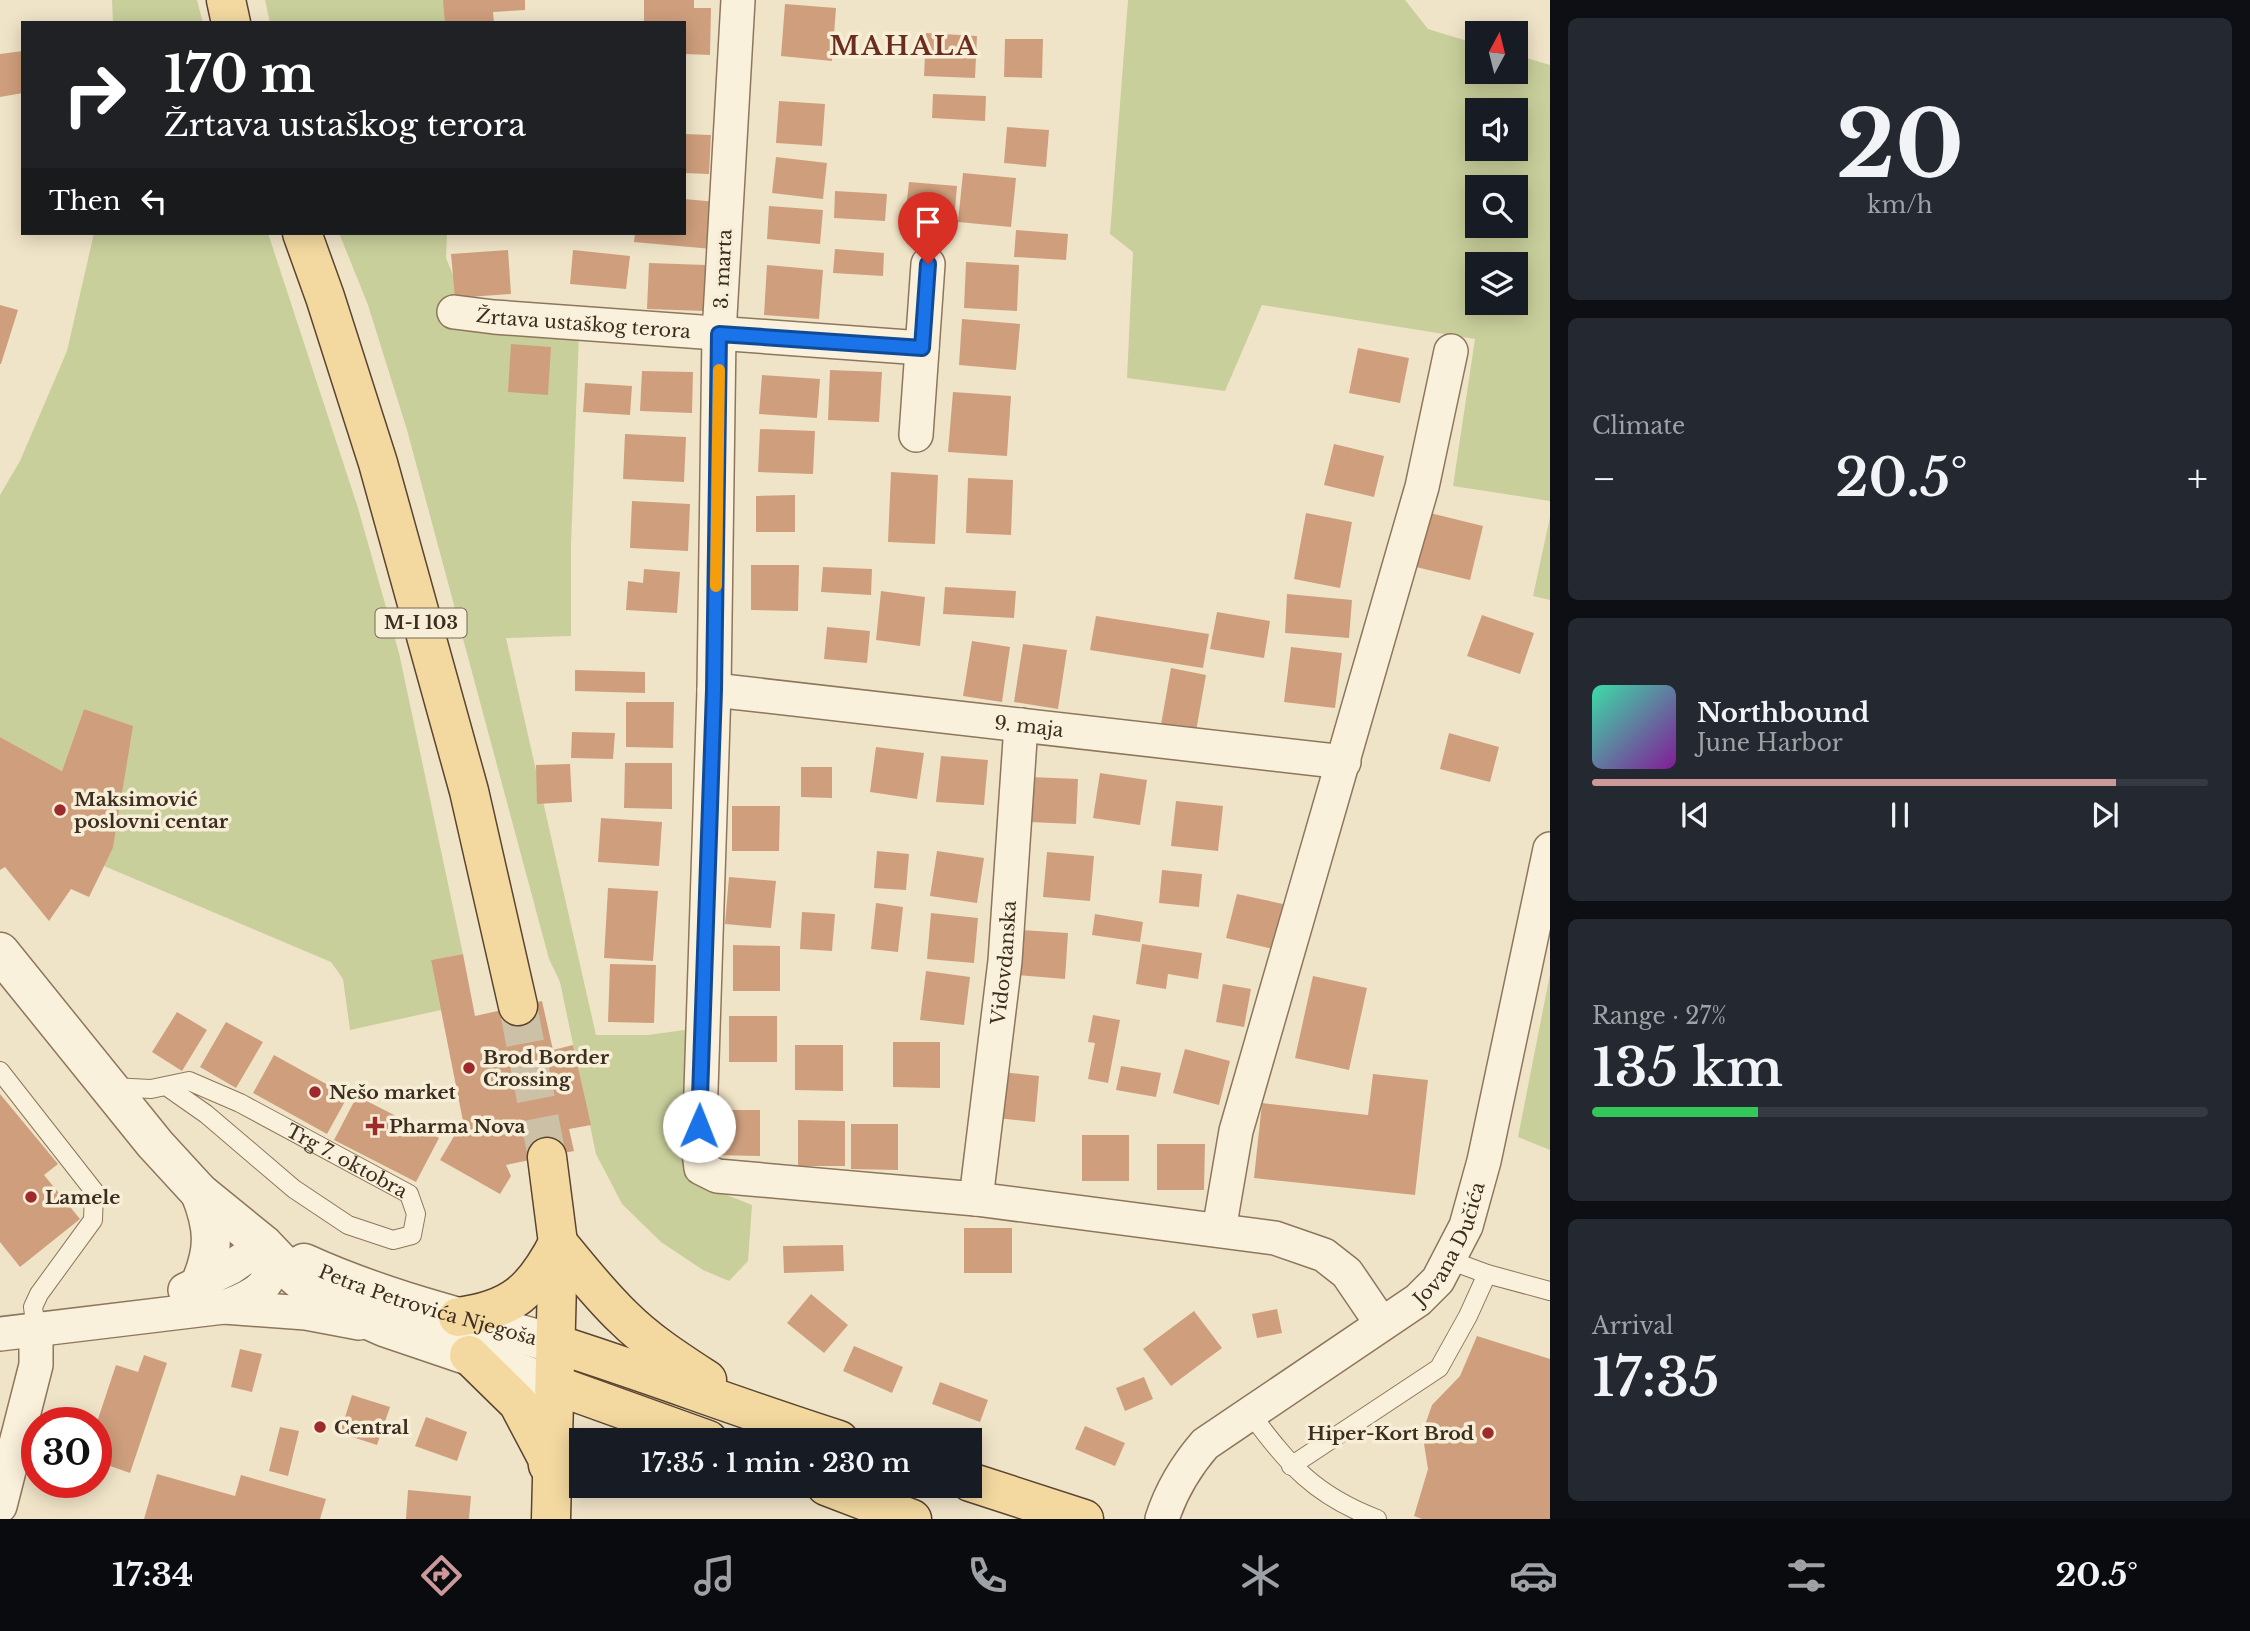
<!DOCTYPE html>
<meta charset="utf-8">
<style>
:root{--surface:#171b24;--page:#242831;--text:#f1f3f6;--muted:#9ea1a6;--line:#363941;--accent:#cc999b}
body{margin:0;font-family:"Libre Baskerville",serif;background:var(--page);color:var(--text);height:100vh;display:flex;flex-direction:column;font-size:26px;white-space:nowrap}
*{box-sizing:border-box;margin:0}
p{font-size:23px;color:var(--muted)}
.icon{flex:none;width:38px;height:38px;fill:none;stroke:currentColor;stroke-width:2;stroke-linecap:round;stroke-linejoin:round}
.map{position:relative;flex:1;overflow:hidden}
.side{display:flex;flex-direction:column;gap:18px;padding:18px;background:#0d0f14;width:700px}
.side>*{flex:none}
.hud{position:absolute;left:21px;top:21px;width:665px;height:214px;border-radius:0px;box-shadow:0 4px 18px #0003;background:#202124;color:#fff;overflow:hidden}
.needle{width:46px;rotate:7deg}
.tools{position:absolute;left:1465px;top:21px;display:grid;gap:14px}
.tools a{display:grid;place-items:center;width:63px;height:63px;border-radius:0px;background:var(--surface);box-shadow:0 4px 18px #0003;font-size:35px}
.speed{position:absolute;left:21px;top:1407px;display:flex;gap:14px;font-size:35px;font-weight:700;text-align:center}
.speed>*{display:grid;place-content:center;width:91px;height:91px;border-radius:50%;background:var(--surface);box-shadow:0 4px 18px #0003;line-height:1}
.speed .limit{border:10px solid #d22;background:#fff;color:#111}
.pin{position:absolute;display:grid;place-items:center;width:60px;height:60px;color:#fff;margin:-72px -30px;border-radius:50% 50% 50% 0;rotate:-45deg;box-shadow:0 0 7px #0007}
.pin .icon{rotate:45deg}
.me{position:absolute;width:77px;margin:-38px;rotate:1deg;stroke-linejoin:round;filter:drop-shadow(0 0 5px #0008)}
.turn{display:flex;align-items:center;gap:24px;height:147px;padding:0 28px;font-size:32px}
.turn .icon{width:91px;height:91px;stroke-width:2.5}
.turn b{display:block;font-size:49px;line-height:60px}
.then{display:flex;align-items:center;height:66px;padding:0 28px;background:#0003;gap:14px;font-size:26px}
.big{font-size:52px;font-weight:600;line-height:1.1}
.side .tile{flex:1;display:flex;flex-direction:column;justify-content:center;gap:10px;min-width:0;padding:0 24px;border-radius:10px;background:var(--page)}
.side .dial{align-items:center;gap:0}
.dial b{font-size:91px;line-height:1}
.song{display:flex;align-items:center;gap:21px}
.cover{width:84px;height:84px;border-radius:10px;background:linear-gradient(135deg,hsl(160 70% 55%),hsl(290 70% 35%))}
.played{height:7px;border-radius:4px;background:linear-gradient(90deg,var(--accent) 85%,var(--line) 85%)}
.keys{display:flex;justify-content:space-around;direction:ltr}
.heat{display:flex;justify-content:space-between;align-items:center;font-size:38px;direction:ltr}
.charge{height:10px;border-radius:5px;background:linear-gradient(90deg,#34c759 27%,var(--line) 0)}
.trip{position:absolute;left:569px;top:1428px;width:413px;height:70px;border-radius:0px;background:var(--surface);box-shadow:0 4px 18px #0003;font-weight:600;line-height:70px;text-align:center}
.tabs{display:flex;height:112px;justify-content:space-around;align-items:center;background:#090b0e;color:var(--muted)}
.tabs .icon{width:49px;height:49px}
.tabs .active{color:var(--accent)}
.tabs b{font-size:32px;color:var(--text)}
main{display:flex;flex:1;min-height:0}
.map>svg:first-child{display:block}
.green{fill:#c9cf9b;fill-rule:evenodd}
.building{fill:#cf9f7d}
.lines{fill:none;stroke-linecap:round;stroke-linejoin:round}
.primary-tunnel{stroke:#ccc0a6;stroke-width:38;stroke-dasharray:38 19;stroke-linecap:butt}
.service-casing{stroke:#8d765c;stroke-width:20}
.minor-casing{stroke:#8d765c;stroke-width:36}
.tertiary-casing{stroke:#8d765c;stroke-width:41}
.primary-casing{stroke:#5b4430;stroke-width:41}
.service{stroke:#faf1dc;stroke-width:18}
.minor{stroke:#faf1dc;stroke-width:33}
.tertiary{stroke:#faf1dc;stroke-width:38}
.primary{stroke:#f3d9a0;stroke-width:38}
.route-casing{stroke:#114b97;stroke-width:18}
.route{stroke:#1a73e8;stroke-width:12}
.slow{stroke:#f59e0b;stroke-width:12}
.poi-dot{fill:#9e2a2b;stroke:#f7eed8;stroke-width:2.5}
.labels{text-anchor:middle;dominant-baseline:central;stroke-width:7;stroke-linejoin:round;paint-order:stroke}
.shield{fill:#f7eed8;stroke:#756857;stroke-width:2}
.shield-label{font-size:18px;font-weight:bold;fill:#3d2e20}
.street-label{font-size:19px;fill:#3d2e20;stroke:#f7eed8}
.poi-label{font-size:19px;font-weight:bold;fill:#3d2e20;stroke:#f7eed8;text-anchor:start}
.district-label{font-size:26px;font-weight:bold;letter-spacing:2px;fill:#6b2e1e;stroke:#f7eed8}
</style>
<main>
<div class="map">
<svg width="1550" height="1519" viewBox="0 0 1550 1519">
<rect width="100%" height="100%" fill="#f0e4c8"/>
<g class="green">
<path d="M112,0H197L203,23H113Z"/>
<path d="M265,0H451V23H270Z"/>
<path d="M1128,0H1405L1428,29L1477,44V72H1516V55L1550,65V501L1453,486L1475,339L1262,305L1225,391L1127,378L1133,252L1110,234ZM1477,110H1516V149H1477ZM1477,187H1516V226H1477ZM1477,264H1516V303H1477Z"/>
<path d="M94,233H268L358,508L399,653L463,954L431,960L441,1010L350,1030L343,979L331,962L104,866L113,848L132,726L84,709L62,771L0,737V495L20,461L67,351Z"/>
<path d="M339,233H447L446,258L464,301L580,308L571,545V636L506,638L596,1035H648L691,1029L702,1185L752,1205L748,1261L729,1281L703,1270L661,1242L622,1204L596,1154L560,982L549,959L407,430L368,305Z"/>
<path d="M1550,517V600L1533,596Z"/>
<path d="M1550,974V1150L1518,1137Z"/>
</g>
<g class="building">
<path d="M443,0H525V10L493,12L494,23H445Z"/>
<path d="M644,0H694V8H711L710,55L684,54V23H644Z"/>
<path d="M785,4L836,8L832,61L781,56Z"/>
<path d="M926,33L977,36L975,78L924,76Z"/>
<path d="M1005,39H1043L1042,78L1004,77Z"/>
<path d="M23,51V93L0,97V54Z"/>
<path d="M933,94L986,96L985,121L932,118Z"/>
<path d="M779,101L825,104L822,146L776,143Z"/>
<path d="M1007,127L1049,130L1046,167L1004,163Z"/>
<path d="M684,134L711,135L709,174L684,173Z"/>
<path d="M776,157L827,163L823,199L772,193Z"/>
<path d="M963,173L1016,178L1011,227L958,222Z"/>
<path d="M909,182L957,186L954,221L905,217Z"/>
<path d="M835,191L887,194L885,221L834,218Z"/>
<path d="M684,199L717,202L712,249L634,242L635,233H684Z"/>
<path d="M769,206L823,210L820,244L767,239Z"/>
<path d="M1016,230L1068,234L1066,260L1014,257Z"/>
<path d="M835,249L884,253L883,276L833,273Z"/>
<path d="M508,250L511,294L455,298L451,254Z"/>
<path d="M573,250L630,256L626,289L570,284Z"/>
<path d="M966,262L1019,265L1017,311L964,308Z"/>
<path d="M649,263L706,265L704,311L647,309Z"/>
<path d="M767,265L823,270L819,319L764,315Z"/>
<path d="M0,305L18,310L1,364H0Z"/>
<path d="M962,319L1020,324L1016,370L959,365Z"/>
<path d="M511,344L551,347L548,395L508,392Z"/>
<path d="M1358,348L1409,358L1400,403L1349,393Z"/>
<path d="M830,370L882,372L879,422L828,420Z"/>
<path d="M642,371L693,372L692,413L640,411Z"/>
<path d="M762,375L820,379L817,418L759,414Z"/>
<path d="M585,383L632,386L630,415L583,412Z"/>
<path d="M953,392L1011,396L1007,456L948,452Z"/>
<path d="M760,429L815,431L813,474L758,472Z"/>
<path d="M625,434L686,437L684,482L623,479Z"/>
<path d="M1334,444L1384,456L1374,497L1324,485Z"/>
<path d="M891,472L938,475L935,544L888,542Z"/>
<path d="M968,478L1013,480L1011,535L966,533Z"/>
<path d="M795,495V532H756V496Z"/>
<path d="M632,501L690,504L688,551L630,548Z"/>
<path d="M1306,513L1352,522L1340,588L1294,579Z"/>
<path d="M1430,513L1483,526L1470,580L1416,567Z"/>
<path d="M751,565H799L798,611L751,610Z"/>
<path d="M823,567L872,569L871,595L821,592Z"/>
<path d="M644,569L680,572L677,613L626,610L628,581L643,583Z"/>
<path d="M945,587L1016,591L1014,618L943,614Z"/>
<path d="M881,591L925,597L920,646L876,640Z"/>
<path d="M1287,594L1352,600L1349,638L1285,633Z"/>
<path d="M1217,612L1270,621L1264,658L1210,649Z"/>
<path d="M1482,615L1534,633L1520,674L1467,656Z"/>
<path d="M1096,616L1209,634L1203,668L1090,650Z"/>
<path d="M827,627L870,631L867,663L824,659Z"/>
<path d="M972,641L1010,647L1002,702L963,696Z"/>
<path d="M1023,644L1067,650L1058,709L1014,702Z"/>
<path d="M1291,647L1342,653L1335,708L1284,702Z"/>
<path d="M1171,668L1206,675L1195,737L1160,730Z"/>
<path d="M575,670L645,672V693L575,691Z"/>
<path d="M626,702H674L673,748L626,747Z"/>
<path d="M84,709L133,726L113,848L89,897L71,889L49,921L5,867L0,870V737L62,771Z"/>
<path d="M572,732L615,733L613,759L571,758Z"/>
<path d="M1449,733L1499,747L1490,782L1440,769Z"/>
<path d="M876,747L924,753L917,799L870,792Z"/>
<path d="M941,756L988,760L984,805L936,802Z"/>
<path d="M625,763H672V809L624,808Z"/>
<path d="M570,764L572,802L537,804L536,765Z"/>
<path d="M801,767H832V798L801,797Z"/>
<path d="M1100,773L1147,780L1140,825L1093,818Z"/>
<path d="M1030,777L1078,779L1076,824L1028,822Z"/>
<path d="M1176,801L1223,806L1218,851L1171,846Z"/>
<path d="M732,806H780L779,851H732Z"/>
<path d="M601,818L662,822L659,866L598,862Z"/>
<path d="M877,851L909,854L906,890L874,888Z"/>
<path d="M937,851L984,858L977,903L930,896Z"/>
<path d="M1047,852L1094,856L1090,901L1043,897Z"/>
<path d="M1162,870L1202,874L1199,907L1159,903Z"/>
<path d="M729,877L776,881L771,928L725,924Z"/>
<path d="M608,888L658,891L653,961L604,958Z"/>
<path d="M1237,894L1283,904L1273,949L1226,938Z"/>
<path d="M876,903L903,907L898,952L871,949Z"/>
<path d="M802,912L835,914L832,951L800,949Z"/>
<path d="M931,913L978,918L974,963L927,959Z"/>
<path d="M1095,914L1143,922L1140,942L1092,935Z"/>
<path d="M1021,930L1068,933L1065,979L1017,975Z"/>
<path d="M1142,944L1202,953L1198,979L1168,974L1166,989L1136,984Z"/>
<path d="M733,945L780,946V991H733Z"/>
<path d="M463,954L475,1016L542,1001L553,1050L573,1045L591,1125L569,1129L574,1151L506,1165L511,1176L500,1194L440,1160L463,1121L431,960Z"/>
<path d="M610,964L656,965L654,1023L608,1022Z"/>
<path d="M926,971L970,977L964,1025L920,1020Z"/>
<path d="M1313,976L1367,988L1349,1070L1295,1058Z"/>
<path d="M1223,984L1251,989L1244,1027L1216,1022Z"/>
<path d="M177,1012L207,1030L182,1071L152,1052Z"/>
<path d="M1093,1015L1120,1020L1108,1083L1088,1079L1095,1043L1088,1042Z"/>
<rect x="729" y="1016" width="48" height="46"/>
<path d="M226,1022L263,1042L236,1088L200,1067Z"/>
<path d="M893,1042H940V1088L893,1087Z"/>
<path d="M795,1045H843V1091L795,1090Z"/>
<path d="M1185,1049L1230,1061L1219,1105L1173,1093Z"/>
<path d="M274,1055L348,1096L327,1134L253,1093Z"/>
<path d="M1121,1066L1161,1073L1156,1097L1116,1090Z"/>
<path d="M992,1071L1039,1076L1035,1122L987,1117Z"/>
<path d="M1373,1074L1428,1080L1415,1195L1254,1178L1262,1103L1368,1115Z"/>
<path d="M0,1094L58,1164L44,1175L80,1219L20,1267L0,1242Z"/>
<path d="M357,1096L439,1138L416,1182L334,1140Z"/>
<path d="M713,1110H760V1156L713,1155Z"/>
<path d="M798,1120L845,1121V1166H798Z"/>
<path d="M851,1124H898V1170L851,1169Z"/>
<rect x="1082" y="1135" width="47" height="46"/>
<path d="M1157,1144H1205L1204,1190H1157Z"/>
<rect x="964" y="1228" width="48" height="45"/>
<path d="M843,1245L844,1271L784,1273L783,1246Z"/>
<path d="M811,1294L848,1325L824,1353L787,1323Z"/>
<path d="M1277,1309L1282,1333L1257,1338L1252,1314Z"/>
<path d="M1194,1311L1222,1348L1171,1386L1143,1349Z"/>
<path d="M1477,1336L1550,1359V1519H1422L1414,1516L1428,1469L1424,1444L1426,1422L1432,1405L1460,1376Z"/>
<path d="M854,1346L903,1367L892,1393L843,1371Z"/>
<path d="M240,1349L262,1354L252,1392L231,1387Z"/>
<path d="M144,1355L167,1363L130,1473L96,1461V1425L116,1365L138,1372Z"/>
<path d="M1144,1377L1153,1399L1125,1411L1116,1388Z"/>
<path d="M940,1382L988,1400L980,1422L932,1404Z"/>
<path d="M352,1395L390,1407L377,1445L340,1433Z"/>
<path d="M426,1417L467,1432L457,1461L415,1446Z"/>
<path d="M1085,1426L1125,1443L1115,1466L1075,1449Z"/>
<path d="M280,1427L299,1431L288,1476L269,1471Z"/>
<path d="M157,1474L235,1496L241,1475L326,1499L320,1519H144Z"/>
<path d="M408,1490L471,1496L469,1519H406Z"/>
</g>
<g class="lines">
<path class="primary-tunnel" d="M518,1006L547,1157"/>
<defs>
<g id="service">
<path d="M0,1071L94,1191L93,1220L39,1294L33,1307L36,1330"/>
<path id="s1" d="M111,1087L151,1089L189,1081L240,1103L409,1194L416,1214L412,1235L393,1240L348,1225L294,1189L206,1114L166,1086"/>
<path d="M1449,1260L1487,1274L1550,1291"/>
<path d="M1250,1413C1289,1465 1314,1495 1377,1519"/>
<path d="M1291,1466L1439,1368L1468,1316L1487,1274"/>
</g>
<g id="minor">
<path d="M738,0L719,334L714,690L699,1152L701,1168L717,1176L976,1199L1275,1238L1324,1255L1347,1273L1381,1323"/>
<path id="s2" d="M454,312L494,317L922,348"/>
<path d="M916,435L928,264"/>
<path id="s3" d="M714,690L1344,762"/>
<path id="s4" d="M976,1199L1005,961L1021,725"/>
<path d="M1219,1230L1236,1131L1422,487L1451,351"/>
<path d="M185,1290L230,1268L264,1245C266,1252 270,1261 270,1268C271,1290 241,1301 224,1307"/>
<path d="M0,1334L224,1307L306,1313L359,1323"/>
<path d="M0,1506L36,1365V1330"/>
<path id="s5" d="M1162,1519C1171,1491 1186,1466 1205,1444L1418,1300L1438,1280L1466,1226L1484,1161L1550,849"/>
</g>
<g id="tertiary">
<path d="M0,952L155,1144L200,1193L264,1245L283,1265L307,1286L337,1306L384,1327L555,1385"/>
<path id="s6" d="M304,1263C385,1300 471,1320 556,1344"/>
<path d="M200,1284C215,1249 214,1228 200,1193"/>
</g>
<g id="primary">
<path d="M226,0L231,23"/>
<path d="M302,233L325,297L378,463L469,791L518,1006"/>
<path d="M547,1157L558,1243L551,1519"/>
<path d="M558,1243C579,1268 599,1294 623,1317C648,1342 678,1361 707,1380"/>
<path d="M458,1317C512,1310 533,1291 558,1243"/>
<path d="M556,1344C651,1374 744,1410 839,1440"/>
<path d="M469,1355L518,1403L547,1458L548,1465"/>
<path d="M555,1385L708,1440"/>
<path d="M970,1482L1084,1519"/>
<path d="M826,1486L912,1519"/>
</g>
</defs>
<use href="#service" class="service-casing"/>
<use href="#minor" class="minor-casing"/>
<use href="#tertiary" class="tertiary-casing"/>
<use href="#primary" class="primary-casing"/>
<use href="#service" class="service"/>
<use href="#minor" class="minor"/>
<use href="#tertiary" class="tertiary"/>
<use href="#primary" class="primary"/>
</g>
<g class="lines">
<defs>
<path id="route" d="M699,1126L714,690L719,334L922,348L928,264"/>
</defs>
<use href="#route" class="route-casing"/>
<use href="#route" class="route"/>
<path class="slow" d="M716,586L719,370"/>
</g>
<g class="poi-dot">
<circle cx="60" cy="810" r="7"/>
<circle cx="469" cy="1068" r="7"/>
<circle cx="315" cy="1092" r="7"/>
<path d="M371.5 1115.5h7v7h7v7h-7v7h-7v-7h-7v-7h7z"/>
<circle cx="31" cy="1197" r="7"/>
<circle cx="320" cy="1427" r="7"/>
<circle cx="1488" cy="1433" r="7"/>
</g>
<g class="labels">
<rect class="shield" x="375.5" y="608.5" width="91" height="29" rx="5"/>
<g class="shield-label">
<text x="421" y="623">M-I 103</text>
</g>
<g class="street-label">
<text transform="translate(723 269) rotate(-87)">3. marta</text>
<text stroke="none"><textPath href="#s2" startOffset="130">Žrtava ustaškog terora</textPath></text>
<text stroke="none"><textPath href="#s3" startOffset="317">9. maja</textPath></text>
<text stroke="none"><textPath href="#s4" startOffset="238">Vidovdanska</textPath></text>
<text stroke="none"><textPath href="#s1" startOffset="256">Trg 7. oktobra</textPath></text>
<text stroke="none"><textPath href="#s5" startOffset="410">Jovana Dučića</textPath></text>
<text stroke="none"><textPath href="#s6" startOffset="131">Petra Petrovića Njegoša</textPath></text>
</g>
<g class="poi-label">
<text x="74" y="799">Maksimović<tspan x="74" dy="22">poslovni centar</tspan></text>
<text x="483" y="1057">Brod Border<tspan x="483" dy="22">Crossing</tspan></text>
<text x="329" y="1092">Nešo market</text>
<text x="389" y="1126">Pharma Nova</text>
<text x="45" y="1197">Lamele</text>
<text x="334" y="1427">Central</text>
<text x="1474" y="1433" text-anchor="end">Hiper-Kort Brod</text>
</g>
<g class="district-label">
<text x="904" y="46">MAHALA</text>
</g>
</g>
</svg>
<div class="tools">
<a><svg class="needle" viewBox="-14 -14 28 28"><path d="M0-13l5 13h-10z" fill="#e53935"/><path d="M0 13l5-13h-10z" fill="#9ea1a6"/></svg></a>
<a><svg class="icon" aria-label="sound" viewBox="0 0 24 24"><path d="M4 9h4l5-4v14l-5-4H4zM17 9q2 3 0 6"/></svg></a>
<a><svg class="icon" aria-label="search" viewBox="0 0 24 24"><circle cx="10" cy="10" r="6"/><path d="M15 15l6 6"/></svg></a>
<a><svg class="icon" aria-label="layers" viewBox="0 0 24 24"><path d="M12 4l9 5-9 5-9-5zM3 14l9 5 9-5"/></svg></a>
</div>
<div class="speed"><div class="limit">30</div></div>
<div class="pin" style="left:928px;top:264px;background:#d93025"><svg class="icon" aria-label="arrive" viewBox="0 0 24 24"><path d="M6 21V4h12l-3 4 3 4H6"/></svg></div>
<svg class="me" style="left:699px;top:1126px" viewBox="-20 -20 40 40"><circle r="19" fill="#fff"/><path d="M0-13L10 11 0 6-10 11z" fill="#1a73e8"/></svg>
<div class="trip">17:35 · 1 min · 230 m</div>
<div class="hud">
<div class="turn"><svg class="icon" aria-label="right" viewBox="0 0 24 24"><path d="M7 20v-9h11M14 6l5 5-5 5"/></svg><div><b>170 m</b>Žrtava ustaškog terora</div></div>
<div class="then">Then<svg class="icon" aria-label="left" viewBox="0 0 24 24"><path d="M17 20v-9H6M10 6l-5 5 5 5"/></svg></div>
</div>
</div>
<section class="side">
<div class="tile dial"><b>20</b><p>km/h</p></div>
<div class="tile"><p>Climate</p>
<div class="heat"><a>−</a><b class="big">20.5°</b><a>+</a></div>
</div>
<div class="tile">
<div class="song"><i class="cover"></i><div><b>Northbound</b><p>June Harbor</p></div></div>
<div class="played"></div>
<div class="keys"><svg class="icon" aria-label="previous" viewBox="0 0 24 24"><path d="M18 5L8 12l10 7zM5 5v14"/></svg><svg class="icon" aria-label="pause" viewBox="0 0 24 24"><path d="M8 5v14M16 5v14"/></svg><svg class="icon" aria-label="next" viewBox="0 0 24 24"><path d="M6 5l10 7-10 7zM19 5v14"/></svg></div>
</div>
<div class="tile"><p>Range · 27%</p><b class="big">135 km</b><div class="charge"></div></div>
<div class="tile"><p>Arrival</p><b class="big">17:35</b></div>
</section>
</main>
<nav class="tabs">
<b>17:34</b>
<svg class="icon active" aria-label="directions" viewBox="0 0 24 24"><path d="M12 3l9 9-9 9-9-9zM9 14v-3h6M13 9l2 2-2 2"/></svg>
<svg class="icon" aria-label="music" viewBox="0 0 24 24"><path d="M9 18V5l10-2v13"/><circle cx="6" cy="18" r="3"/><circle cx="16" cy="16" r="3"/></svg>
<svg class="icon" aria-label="phone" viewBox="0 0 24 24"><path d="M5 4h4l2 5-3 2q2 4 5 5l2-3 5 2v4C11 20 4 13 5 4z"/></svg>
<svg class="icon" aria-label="climate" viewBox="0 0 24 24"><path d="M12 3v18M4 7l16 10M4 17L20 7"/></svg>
<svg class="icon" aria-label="car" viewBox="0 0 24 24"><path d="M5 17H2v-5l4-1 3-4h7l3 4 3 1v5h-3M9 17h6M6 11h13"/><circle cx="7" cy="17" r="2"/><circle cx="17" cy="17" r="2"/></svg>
<svg class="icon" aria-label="filters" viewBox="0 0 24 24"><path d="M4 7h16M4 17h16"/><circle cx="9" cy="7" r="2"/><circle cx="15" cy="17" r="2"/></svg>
<b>20.5°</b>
</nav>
